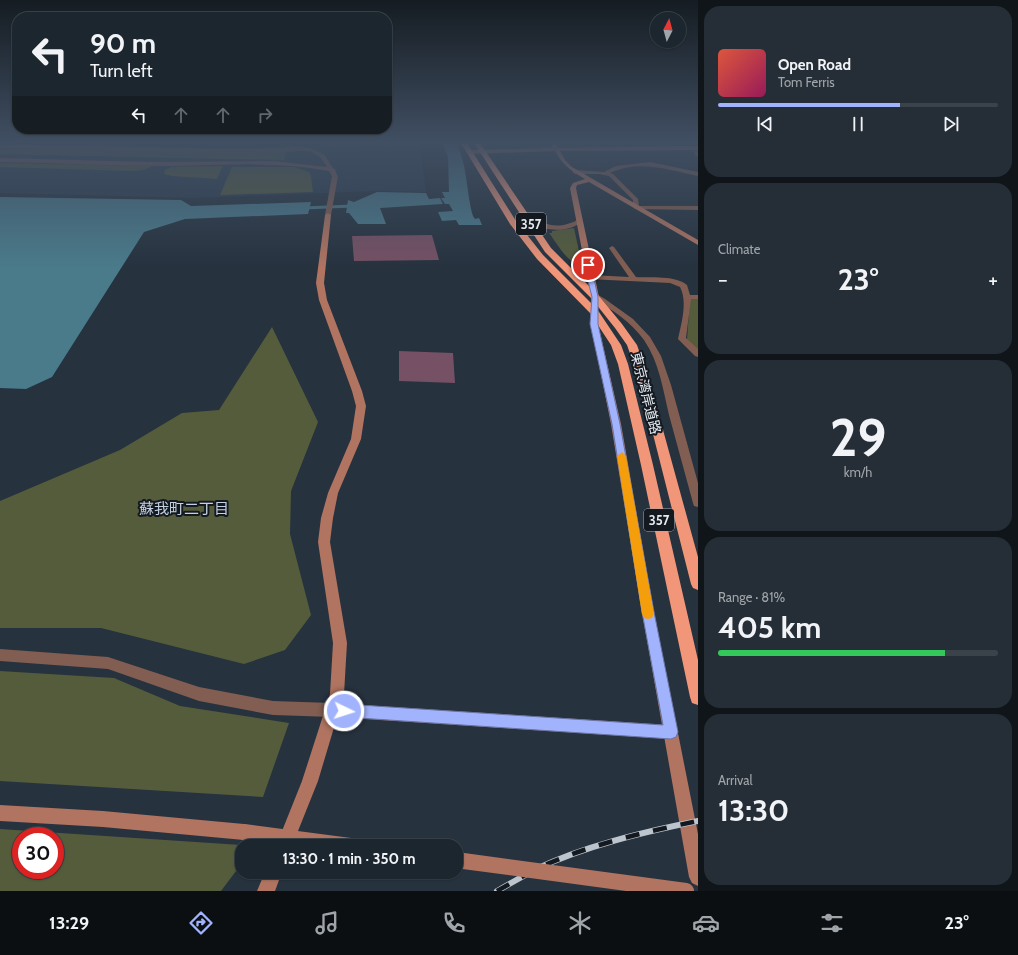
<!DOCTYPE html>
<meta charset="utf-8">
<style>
:root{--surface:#1c262e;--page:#252e36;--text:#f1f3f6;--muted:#a0a5aa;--line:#3a434a;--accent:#a1b3fd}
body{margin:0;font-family:Cabin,"Noto Sans JP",sans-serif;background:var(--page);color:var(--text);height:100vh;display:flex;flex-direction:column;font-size:15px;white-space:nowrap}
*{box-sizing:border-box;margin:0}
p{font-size:13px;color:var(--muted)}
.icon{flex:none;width:22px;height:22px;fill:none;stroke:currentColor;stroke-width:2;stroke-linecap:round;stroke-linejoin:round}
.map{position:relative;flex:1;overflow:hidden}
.details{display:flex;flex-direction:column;gap:6px;padding:6px;background:#0f1519;width:320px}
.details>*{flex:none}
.guide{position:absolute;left:12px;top:12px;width:380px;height:122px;border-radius:16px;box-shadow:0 1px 3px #0004,0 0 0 1px var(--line);background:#1c262e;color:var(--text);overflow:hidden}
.needle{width:26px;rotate:6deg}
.fabs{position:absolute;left:650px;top:12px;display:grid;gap:8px}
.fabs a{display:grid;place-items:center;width:36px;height:36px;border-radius:50%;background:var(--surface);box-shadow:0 1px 3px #0004,0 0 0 1px var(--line);font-size:20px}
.speed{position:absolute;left:12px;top:827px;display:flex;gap:8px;font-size:20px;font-weight:700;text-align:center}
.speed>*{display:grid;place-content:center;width:52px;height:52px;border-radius:50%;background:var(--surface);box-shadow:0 1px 3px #0004,0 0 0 1px var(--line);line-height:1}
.speed .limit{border:6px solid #d22;background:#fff;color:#111}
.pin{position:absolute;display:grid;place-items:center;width:34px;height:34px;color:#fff;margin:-17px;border:2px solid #fff;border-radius:50%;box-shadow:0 1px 4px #0007}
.me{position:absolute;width:44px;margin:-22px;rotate:94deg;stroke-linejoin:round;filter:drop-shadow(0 0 3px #0008)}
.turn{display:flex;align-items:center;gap:14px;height:84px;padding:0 12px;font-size:18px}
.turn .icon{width:52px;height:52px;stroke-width:2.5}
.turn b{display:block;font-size:28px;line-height:34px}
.lanes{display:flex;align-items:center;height:38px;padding:0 12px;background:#0003;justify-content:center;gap:20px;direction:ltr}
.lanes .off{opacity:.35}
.big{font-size:30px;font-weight:800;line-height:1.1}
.details .tile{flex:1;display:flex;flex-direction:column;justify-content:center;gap:6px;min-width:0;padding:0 14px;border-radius:16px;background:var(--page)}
.details .dial{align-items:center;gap:0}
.dial b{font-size:52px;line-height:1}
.song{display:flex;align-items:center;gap:12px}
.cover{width:48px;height:48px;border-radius:6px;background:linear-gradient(135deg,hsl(10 70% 55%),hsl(330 70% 35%))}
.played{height:4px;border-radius:2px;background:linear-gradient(90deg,var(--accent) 65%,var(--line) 65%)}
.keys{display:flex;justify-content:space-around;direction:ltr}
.heat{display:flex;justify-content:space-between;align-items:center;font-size:22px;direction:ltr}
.charge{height:6px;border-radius:3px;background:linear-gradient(90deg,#34c759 81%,var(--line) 0)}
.trip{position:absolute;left:235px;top:839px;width:228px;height:40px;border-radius:16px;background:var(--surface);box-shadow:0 1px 3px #0004,0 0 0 1px var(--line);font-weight:800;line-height:40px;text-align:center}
.menu{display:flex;height:64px;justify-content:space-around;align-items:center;background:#0b0f12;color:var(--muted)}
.menu .icon{width:28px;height:28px}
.menu .active{color:var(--accent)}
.menu b{font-size:18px;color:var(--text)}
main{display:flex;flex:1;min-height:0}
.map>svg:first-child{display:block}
.built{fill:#2b3c4d}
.green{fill:#555c3b;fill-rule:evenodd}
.water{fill:#4a7b8b}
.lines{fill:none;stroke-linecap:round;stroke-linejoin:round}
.stream{stroke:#4a7b8b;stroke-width:3}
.building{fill:#765064}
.street{fill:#825d51;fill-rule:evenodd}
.secondary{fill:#b07461;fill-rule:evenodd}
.highway{fill:#f29679;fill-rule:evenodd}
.rail-casing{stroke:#bcc4cd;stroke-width:6}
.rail{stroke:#14191f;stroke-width:4.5;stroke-dasharray:14;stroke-linecap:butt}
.secondary-bridge{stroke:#b07461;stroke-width:16}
.route{fill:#a1b3fd;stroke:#6974a4}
.slow{fill:#f59e0b}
.labels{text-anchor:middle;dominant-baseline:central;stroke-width:4;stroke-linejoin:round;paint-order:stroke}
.shield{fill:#14191f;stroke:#a5abb3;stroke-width:1}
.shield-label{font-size:13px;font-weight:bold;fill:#e3eaf2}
.street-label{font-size:14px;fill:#e3eaf2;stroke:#14191f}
.neighbourhood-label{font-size:15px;fill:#c3d2e2;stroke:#14191f}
</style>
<main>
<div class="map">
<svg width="698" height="891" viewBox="0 0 698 891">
<rect width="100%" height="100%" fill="#26323e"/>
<path class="built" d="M0,143H240L420,147L426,192L375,191L193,198L0,193Z"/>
<g class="green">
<path d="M294,143H418L420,146L298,144Z"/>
<path d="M0,147L286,152L284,160L0,154Z"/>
<path d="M0,163L153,166L143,170L132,171L0,167Z"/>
<path d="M223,166L217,179L172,176L164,174L165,170L171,167Z"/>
<path d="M232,167H294L309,172L311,176L313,192L220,195Z"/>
<path d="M574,228L582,265C568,265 557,243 549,233H552V231Z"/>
<path d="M690,298H698V350L687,340Z"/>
<path d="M272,327L318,422L291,491L290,534L311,615L285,650L244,664L101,628H0V501L120,450L182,413L219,410Z"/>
<path d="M0,671L114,678L180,706L289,723L263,797L0,781Z"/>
<path d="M0,829L241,845L239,867L221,891H0ZM21,836H55V870H21Z"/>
</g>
<g class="water">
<path d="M442,143H456C468,165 466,193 473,216L475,219L479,218L482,225H459L456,220L442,221L438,212L453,211L449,204H445L441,198H445L442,192H449L448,157Z"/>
<path d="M377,192L426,193L429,199L440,198L443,204L380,208L386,224H358L349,213H346L348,200L354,202Z"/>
<path d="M0,197L181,200L191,206L311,202L308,214L185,219L144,232L52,377L26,389L0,388Z"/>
</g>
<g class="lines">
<path class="stream" d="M303,208L353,206"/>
</g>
<g class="building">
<path d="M432,235L439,260L354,261L352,236Z"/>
<path d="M399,351L453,353L455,383L399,381Z"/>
</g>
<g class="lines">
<g class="street">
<path d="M0,144L237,149L303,147C310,148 319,150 324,155C329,160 330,167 336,170L335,171L338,176L331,215L328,217L325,215L332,176L329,171C277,161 226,165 174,166C116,166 58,163 0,162V158L151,162L273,161L327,167L320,157L310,151L237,153L0,148Z"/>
<path d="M694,151H698V157L695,155Z"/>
<path d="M650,162L698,172V176C670,170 638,159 610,173L613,174L638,199L639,206H698V210L635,209L633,207V200L609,176L599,174H575L572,172L575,170L604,172L616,166Z"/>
<path d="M527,216C541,221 552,229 567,224C572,223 575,221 579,219L582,221C568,235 538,231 524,218Z"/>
<path d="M612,246L614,247L636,277C651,278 675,275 687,285L690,295H698V299H691L686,338L698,349V357L695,356L678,339C681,324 688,302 680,287L670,283L588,279L587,277L591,275L629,277L609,248Z"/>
<path d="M592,295H598L605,299L633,319L650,337L661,356L671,385L698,483V507L694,506L693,503C685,474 677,444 669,415C663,389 659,362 644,340C631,322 612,309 592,299Z"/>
<path d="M591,309H597L598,311V324L604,350L600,353L596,350L590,324Z"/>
<path d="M0,649L108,657L199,687L273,701L332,703L671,725L676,727L678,732L676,737L671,739L332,717L273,715L199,701L108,669L0,661Z"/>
</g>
<g class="secondary">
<path d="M551,143H555L558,148L698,146V150L560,151L565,160L572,167L698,240V245L589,182L577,185L576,188L599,297L598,311L597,313H591V297L570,188L573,183L585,179C571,171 563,165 555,151L469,154L466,152L469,150L553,148Z"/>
<path d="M328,213L331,215L324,283L327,300L362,391L366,406L361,439L338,493L333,518L330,542L347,643L344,694L318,781L292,846H276L302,781L330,694L333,643L318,542L321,518L328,493L351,439L356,406L352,391L319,300L316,283L325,215Z"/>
<path d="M600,347L604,350L621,424L654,612L698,834V886L692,883L689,877L642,612L611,424L596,350Z"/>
<path d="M0,805L103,811L244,824L250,826L252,832L250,838L244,840L103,827L0,821Z"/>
<path d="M265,872H282L275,891H257Z"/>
</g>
<g class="highway">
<path d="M461,143H467L516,221L543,255L597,309L621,345L628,364L653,465L698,660V705L692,703L690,697L641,465L618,364L611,345L590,313L537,259L510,224Z"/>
<path d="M474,143H480L551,248L598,295L622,324L637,345L649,379L698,557V590L693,588L691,584L639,379L627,345L615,328L592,299L545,252Z"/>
</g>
<defs>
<path id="rail" d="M497,891C509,884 522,877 534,870C584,846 644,832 698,821"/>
</defs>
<use href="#rail" class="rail-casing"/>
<use href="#rail" class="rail"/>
<g class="secondary-bridge">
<path d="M244,832L350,846"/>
<path d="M456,860L686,891"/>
</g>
</g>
<linearGradient id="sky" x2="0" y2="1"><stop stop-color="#151c22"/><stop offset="0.53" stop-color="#414f63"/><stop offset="1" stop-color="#414f63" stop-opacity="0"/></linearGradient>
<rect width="698" height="268" fill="url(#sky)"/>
<path class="route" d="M588,263L591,265L598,297V324L620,424L654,612L678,732L676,737L671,739L344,717L340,715L338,711L340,706L344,704L663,725L642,612L612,424L590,324L592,297L584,265Z"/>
<path class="slow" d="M622,452L626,456L654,614L652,618L648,619L644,618L642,614L617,456Z"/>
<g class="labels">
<g class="shield">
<rect x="516" y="213" width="30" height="22" rx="3"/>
<rect x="644" y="509" width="30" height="22" rx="3"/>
</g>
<g class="shield-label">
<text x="531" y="224">357</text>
<text x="659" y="520">357</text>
</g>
<g class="street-label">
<text transform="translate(646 393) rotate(76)">東京湾岸道路</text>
</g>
<g class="neighbourhood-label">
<text x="184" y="509">蘇我町二丁目</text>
</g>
</g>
</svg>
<div class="fabs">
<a><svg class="needle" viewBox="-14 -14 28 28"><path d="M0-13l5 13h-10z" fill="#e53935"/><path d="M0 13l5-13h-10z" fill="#a0a5aa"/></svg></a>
</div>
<div class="speed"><div class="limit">30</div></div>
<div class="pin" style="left:588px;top:265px;background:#d93025"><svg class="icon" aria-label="arrive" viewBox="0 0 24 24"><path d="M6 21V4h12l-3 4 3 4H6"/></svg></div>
<svg class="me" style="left:344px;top:711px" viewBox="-20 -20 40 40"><circle r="17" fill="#a1b3fd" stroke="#fff" stroke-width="3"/><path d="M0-11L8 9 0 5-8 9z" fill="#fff"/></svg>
<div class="trip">13:30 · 1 min · 350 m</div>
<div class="guide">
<div class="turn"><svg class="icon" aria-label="left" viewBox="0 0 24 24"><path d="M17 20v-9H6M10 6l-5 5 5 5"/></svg><div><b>90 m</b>Turn left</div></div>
<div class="lanes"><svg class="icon" aria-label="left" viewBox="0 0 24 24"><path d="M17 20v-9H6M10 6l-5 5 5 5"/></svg><svg class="icon off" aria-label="ahead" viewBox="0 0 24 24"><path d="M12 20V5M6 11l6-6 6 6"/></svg><svg class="icon off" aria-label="ahead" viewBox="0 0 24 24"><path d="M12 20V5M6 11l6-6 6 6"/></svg><svg class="icon off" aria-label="right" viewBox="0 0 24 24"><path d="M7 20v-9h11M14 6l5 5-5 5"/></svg></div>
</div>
</div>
<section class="details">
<div class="tile">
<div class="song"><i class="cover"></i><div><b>Open Road</b><p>Tom Ferris</p></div></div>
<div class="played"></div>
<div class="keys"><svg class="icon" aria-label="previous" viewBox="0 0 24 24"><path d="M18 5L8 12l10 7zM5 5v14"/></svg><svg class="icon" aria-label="pause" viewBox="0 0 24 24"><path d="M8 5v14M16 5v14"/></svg><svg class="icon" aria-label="next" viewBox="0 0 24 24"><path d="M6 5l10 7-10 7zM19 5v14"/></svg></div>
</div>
<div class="tile"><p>Climate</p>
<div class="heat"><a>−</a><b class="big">23°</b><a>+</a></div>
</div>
<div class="tile dial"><b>29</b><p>km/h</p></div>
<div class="tile"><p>Range · 81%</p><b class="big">405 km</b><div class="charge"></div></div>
<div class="tile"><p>Arrival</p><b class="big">13:30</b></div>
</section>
</main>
<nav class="menu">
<b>13:29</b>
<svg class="icon active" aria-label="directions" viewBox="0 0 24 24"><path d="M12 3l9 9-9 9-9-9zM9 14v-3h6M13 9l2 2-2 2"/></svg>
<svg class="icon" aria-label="music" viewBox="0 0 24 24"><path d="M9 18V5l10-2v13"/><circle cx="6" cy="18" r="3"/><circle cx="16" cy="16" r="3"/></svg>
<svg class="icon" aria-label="phone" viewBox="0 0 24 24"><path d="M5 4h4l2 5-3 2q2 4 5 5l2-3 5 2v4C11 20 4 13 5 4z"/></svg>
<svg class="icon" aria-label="climate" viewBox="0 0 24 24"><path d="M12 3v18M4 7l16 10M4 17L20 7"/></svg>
<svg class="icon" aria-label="car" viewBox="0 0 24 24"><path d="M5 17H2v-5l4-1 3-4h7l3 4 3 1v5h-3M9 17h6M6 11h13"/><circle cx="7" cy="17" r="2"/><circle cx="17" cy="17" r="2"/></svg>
<svg class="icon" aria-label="filters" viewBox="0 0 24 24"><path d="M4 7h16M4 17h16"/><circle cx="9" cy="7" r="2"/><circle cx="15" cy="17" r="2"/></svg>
<b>23°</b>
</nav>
